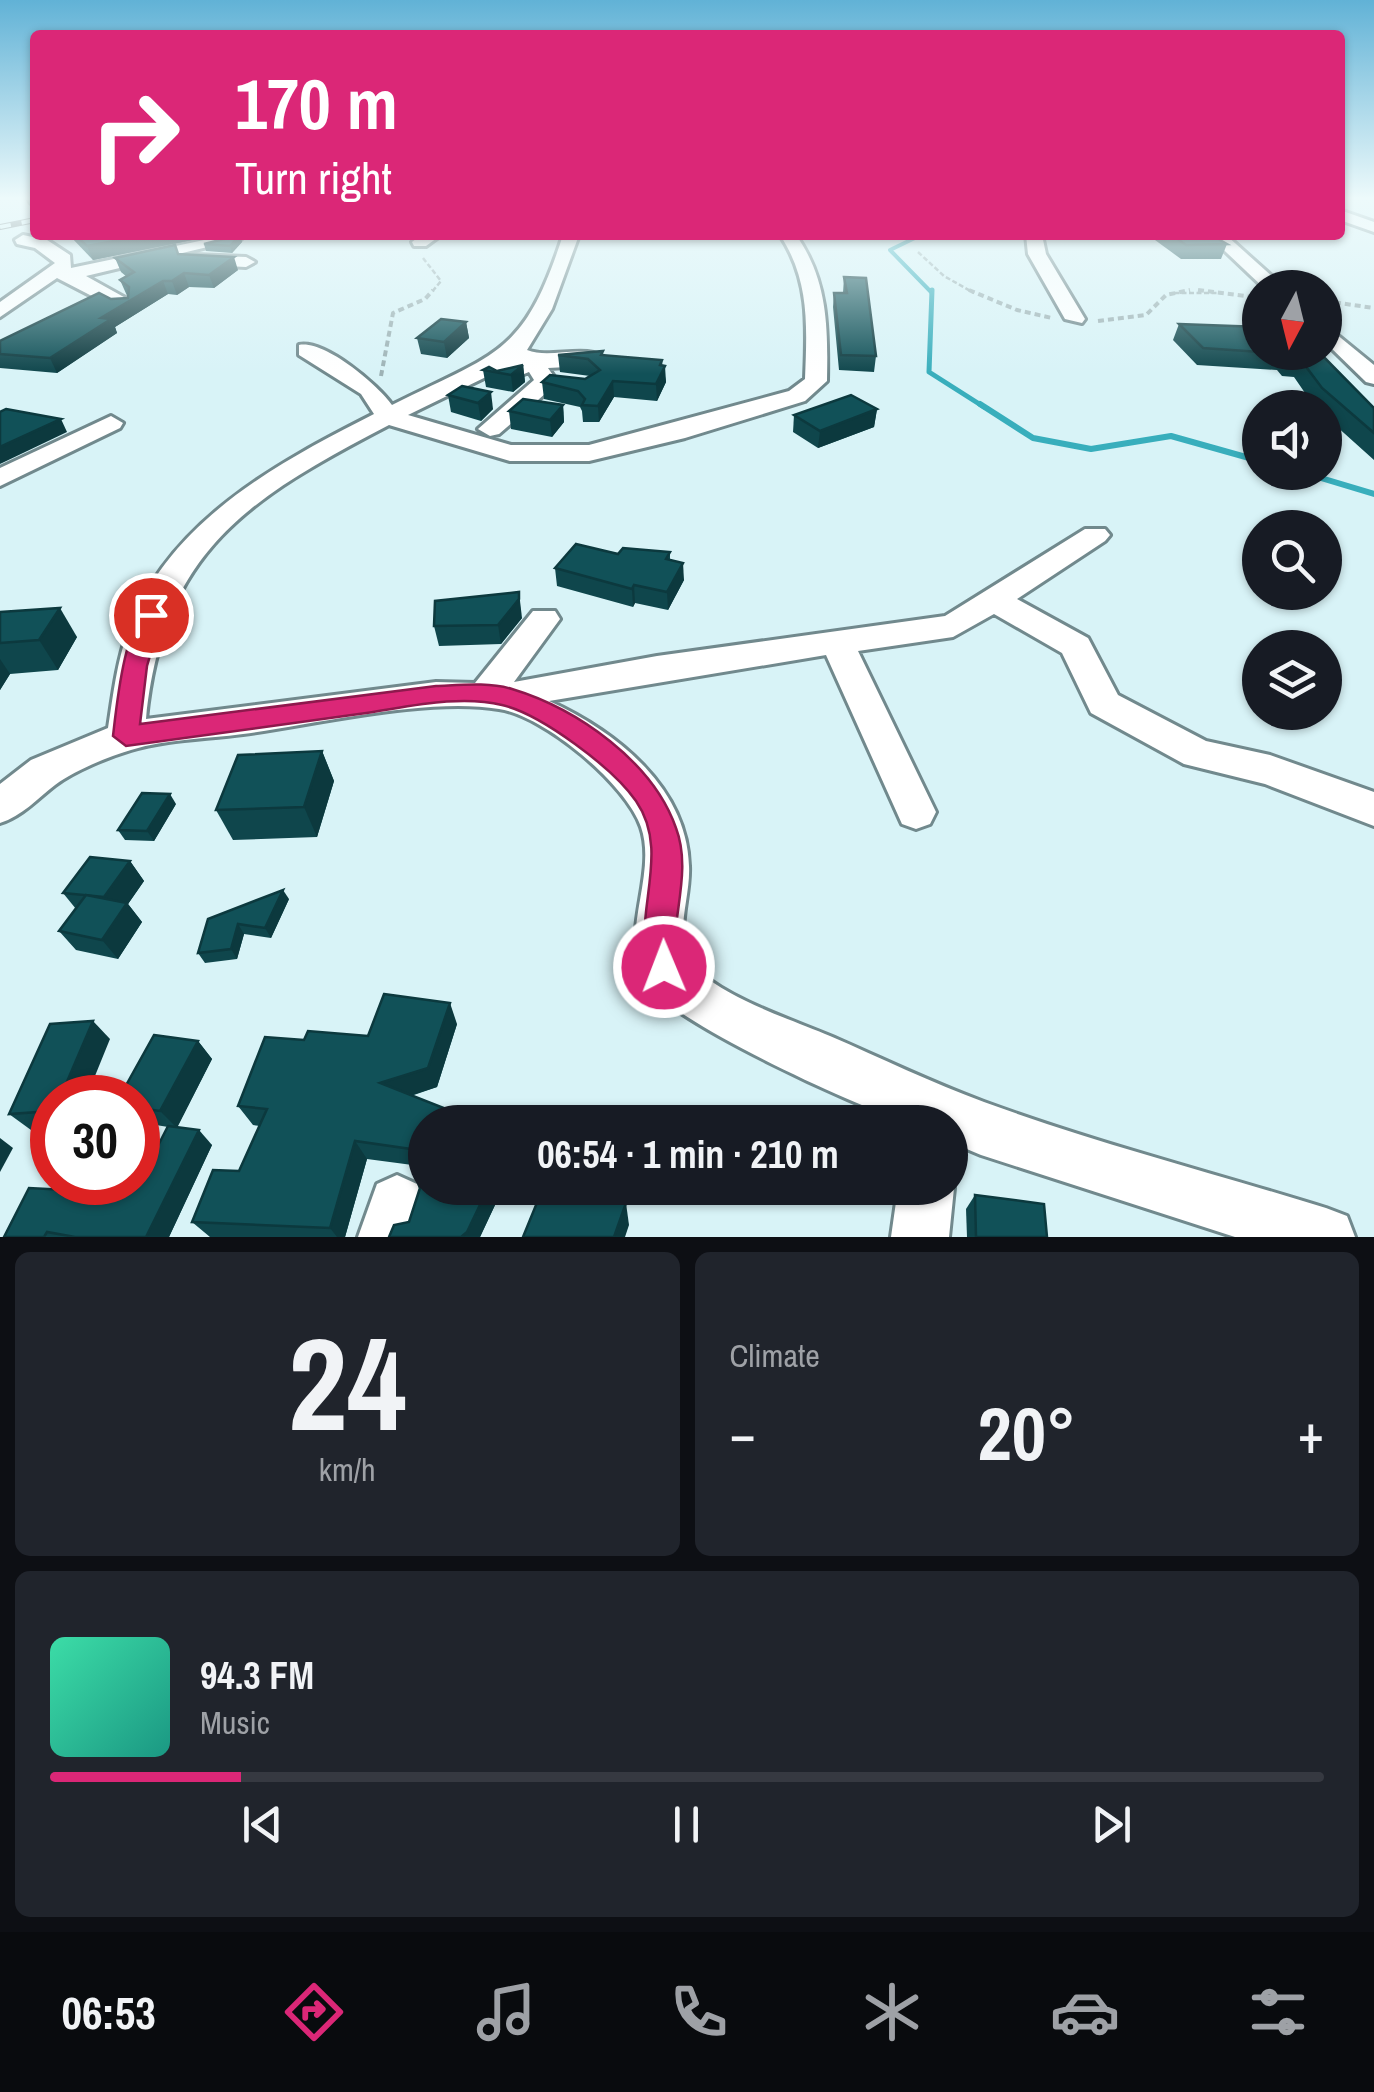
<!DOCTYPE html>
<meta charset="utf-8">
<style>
:root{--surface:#171b24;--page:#20242c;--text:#f1f3f6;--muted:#9ea1a6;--line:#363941;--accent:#db2777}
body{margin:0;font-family:"Archivo Narrow",sans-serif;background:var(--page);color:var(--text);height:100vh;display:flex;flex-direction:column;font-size:38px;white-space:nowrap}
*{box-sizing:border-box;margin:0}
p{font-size:32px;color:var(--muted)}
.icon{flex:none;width:55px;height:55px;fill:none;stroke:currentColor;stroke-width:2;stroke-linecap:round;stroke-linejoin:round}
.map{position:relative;height:1237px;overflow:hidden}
.details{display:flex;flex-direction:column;gap:15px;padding:15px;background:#0d0f14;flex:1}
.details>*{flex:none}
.hud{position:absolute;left:30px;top:30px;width:1315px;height:210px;border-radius:10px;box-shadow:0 2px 8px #0004;background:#db2777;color:#fff;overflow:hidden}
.needle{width:65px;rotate:187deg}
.tools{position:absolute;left:1242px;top:270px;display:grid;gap:20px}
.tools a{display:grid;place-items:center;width:100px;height:100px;border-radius:50%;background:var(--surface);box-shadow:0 2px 8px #0004;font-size:50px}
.speed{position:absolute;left:30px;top:1075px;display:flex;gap:20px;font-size:50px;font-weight:700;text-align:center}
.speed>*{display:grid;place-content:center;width:130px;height:130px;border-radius:50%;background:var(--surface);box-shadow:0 2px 8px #0004;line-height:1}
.speed .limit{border:15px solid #d22;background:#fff;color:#111}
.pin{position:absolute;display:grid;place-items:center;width:85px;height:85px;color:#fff;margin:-42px;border:5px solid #fff;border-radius:50%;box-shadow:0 2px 10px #0007}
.me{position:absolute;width:110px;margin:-55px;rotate:359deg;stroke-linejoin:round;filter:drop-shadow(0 0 8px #0008)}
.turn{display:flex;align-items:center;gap:35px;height:210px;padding:0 40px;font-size:45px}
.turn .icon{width:130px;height:130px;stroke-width:2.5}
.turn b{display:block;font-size:70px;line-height:85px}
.big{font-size:75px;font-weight:700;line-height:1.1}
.details .widget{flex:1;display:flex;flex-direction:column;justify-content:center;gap:15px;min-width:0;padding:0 35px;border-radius:15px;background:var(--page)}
.details .dial{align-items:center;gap:0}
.dial b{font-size:130px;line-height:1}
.song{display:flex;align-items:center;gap:30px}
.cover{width:120px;height:120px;border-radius:15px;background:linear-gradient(135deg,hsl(160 70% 55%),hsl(170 70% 35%))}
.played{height:10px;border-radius:5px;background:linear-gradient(90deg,var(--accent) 15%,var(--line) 15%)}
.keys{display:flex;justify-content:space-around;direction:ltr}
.heat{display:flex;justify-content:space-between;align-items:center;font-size:55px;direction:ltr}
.details .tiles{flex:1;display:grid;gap:15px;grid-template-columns:1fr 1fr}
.widget:last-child{grid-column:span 2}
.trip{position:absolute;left:408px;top:1105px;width:560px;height:100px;border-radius:50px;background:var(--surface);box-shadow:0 2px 8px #0004;font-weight:700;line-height:100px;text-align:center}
.tab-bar{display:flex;height:160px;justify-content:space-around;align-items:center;background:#090b0e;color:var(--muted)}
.tab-bar .icon{width:70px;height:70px}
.tab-bar .selected{color:var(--accent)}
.tab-bar b{font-size:45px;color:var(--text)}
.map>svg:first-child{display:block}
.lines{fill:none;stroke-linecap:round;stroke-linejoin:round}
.stream-far2{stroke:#38aebc;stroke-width:4}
.stream-far1{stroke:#38aebc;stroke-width:5}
.stream{stroke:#38aebc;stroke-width:6}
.minor-casing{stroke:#71898d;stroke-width:6}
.path-far1{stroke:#9db2b5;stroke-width:2.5;stroke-dasharray:5 2.5;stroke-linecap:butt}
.path{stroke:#9db2b5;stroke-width:4;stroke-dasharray:6 4;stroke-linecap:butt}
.minor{fill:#fff;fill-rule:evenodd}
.rail-casing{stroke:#455254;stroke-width:6}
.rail{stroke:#d8f3f7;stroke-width:4;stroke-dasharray:11;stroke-linecap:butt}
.wall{fill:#0f464c}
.shaded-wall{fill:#0c393e}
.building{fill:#115158;stroke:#0c393e;stroke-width:2.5}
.route{fill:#db2777;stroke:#8e194d;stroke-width:2.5}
</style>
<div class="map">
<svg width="1374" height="1237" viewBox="0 0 1374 1237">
<rect width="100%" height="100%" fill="#d8f3f7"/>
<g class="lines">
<path class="stream-far2" d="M921,235L890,250L932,293"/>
<path class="stream-far1" d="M932,290L929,372L984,407"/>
<g class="stream">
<path d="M980,404L1033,438L1091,449L1171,436L1260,461"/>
<path d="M1301,472L1374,494"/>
</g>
<defs>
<g id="minor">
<path d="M1340,210L1374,222V232L1340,220Z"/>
<path d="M23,235L47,240L70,255L71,268L228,235L241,239L86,276L131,301V309H117L57,278L0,317V302L55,263L35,248L17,244L15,240Z"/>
<path d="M421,235H441L426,246H414L412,242Z"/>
<path d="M563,235H579L552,309L527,350C551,360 587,342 608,360L605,365L548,368L557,381L554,386L499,434L490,436L478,429L534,380L529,372L498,384L488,376L408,415L511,445H589L789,391L805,379C807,327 810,280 780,235H796C828,280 828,328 827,381L805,401L685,438L589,461H510L389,425C249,498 163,550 146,719L436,682L475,683L533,611H555L560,619L514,682L657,656L945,616L1085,529H1105L1110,535L1105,541L1017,599L1088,638L1118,695L1206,741L1270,755L1374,792V826L1265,784L1184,764L1091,713L1062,653L994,614L953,637L858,651L936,812L930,824L916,829L902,824L826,655L549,701C615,731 687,787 689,866C691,903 668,944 701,973C731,1000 792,1020 830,1036C881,1058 932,1083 984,1102C1096,1143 1213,1173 1326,1208L1347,1216L1355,1237H1235L981,1155L950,1142V1122C936,1122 918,1125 905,1121C856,1107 671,1021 646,983C617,937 658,876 641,827C626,784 545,716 499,709C428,697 317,724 243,734C207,739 166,739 131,750C108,757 75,770 55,785C37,799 22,816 0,823V784L31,760L108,728C113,695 117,662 128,631C168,522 277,463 374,414L361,394L299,355V345C325,340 378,385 392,405C497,352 524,356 563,235Z"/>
<path d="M1026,235H1042L1046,254L1085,319L1082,323L1065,319L1028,254Z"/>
<path d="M1208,235H1226L1285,288H1264Z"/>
<path d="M194,255L246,257L255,262L246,267L188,264V256Z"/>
<path d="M1325,325L1374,365V384L1366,382L1325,342Z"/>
<path d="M111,416L123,423L120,428L0,486V468Z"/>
<path d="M397,1175L417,1184L426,1204L416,1237H358L377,1184Z"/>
<path d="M950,1178L954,1188L949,1237H891L898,1188H950Z"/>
</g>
</defs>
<use href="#minor" class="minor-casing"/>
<g class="path-far1">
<path d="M918,252L944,276L974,293"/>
<path d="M423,258L441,281L431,293"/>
<path d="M1174,293H1222"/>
</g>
<g class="path">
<path d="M969,290L1017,310L1052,318"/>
<path d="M1198,290L1254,297"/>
<path d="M1325,301L1374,308"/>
<path d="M1098,321L1146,315L1166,295L1190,290"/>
<path d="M381,376L393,313L425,299L433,290"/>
</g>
<use href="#minor" class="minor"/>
<defs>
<path id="rail" d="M0,227L35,220"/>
</defs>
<use href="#rail" class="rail-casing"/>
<use href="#rail" class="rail"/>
</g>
<g class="wall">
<path d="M26,200H35V211L28,204Z"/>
<path d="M69,235H217L93,260Z"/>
<path d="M240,235L242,242L232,253L206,251L204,244Z"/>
<path d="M1152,235H1211L1227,244L1221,259H1181L1155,240Z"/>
<path d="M178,254L238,270L214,288L189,287L177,295L168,294L115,327L117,333L57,373L0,368V341L128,298L120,280L127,277L121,272L115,258Z"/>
<path d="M844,277L876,356L874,372L839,370L833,307L834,293H843Z"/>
<path d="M1259,321L1260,352H1319L1374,408V460L1325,416V408H1316L1314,406L1294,377L1282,376L1277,370L1197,365L1173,340L1179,324L1256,327Z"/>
<path d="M466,322L469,338L447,358L421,354L417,338Z"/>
<path d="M558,355H603L663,366L666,382L657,401L614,397L599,422H583L582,411L580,407L544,399L542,382L585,379L590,376L560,372Z"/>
<path d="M523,365L525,382L513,392L486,387L483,370L497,371Z"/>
<path d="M462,386L493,409L481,421L451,412L448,395Z"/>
<path d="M563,405L564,422L552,437L511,429L509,411Z"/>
<path d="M877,409L874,427L818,448L793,432L794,415Z"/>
<path d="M670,552V560L684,580L668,610L635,603L633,607L557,586L555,568L618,554Z"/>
<path d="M0,612L77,637L58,670L10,674L0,690Z"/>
<path d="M522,618L501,644L439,646L434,626Z"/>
<path d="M322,751L334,781L317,837L233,840L216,810Z"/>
<path d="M176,804L154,841L125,840L118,830Z"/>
<path d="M130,861L144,881L128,904L142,922L118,959L76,950L59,931L76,909L63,893Z"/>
<path d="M289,899L271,938L244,934L237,959L205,963L198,953L208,919Z"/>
<path d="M457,1024L437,1087L411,1096L425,1122V1188H503L480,1237H389L409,1222L420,1188V1166L367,1159L345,1237H210L192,1222L239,1171L260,1126L253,1125L238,1106L304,1040L368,1036Z"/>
<path d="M110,1039L52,1098V1129L31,1130L9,1114Z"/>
<path d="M198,1041L212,1059L177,1127L212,1145L169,1237H4L106,1192L136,1189L168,1127L138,1122V1098Z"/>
<path d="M975,1195L1047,1237H967L966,1209Z"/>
</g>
<g class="shaded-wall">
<path d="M146,235H217L93,260L87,246Z"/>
<path d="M240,235L242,242L232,253L230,246Z"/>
<path d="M234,257L238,270L214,288L209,275Z"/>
<path d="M184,273L189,287L177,295L172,281Z"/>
<path d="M163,281L168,294L115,327L117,333L57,373L50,358L101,318Z"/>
<path d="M466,322L469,338L447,358L444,342Z"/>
<path d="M662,360L663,371L665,366L666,382L657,401L656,384L660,365Z"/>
<path d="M523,365L525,382L513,392L511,375Z"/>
<path d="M613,381L614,397L599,422L598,406Z"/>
<path d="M491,392L493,409L481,421L478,403Z"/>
<path d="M563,405L564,422L552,437L550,420Z"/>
<path d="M877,409L874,427L818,448L820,431Z"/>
<path d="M61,419L67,432L0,464V447Z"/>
<path d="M683,563L684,580L668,610L667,592Z"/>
<path d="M634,585L635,603L633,607L632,589Z"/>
<path d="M519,592L522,618L501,644L498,625Z"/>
<path d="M60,608L77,637L58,670L39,640Z"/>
<path d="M0,659L10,674L0,690Z"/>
<path d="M322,751L334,781L317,837L304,807Z"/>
<path d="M170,794L176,804L154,841L147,831Z"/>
<path d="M130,861L144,881L128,904L142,922L118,959L102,940L119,916L104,897Z"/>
<path d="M283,890L289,899L271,938L265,928Z"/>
<path d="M238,924L244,934L237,959L231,949Z"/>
<path d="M450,1003L457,1024L437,1087L390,1102L380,1083Z"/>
<path d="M93,1021L110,1039L86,1098H60Z"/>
<path d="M198,1041L212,1059L177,1128L160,1111Z"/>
<path d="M199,1130L212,1145L169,1237H146Z"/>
<path d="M0,1138L13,1148L0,1172Z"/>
<path d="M355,1141L367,1159L345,1237H337L330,1228Z"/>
<path d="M488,1188H503L480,1237H461Z"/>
<path d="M626,1203L629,1225L625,1237H614Z"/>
</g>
<g class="building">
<path d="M75,235H146L87,246Z"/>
<path d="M240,235L230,246L204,244Z"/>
<path d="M1172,235H1211L1227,244L1186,245Z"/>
<path d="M175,245L178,254L234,257L209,275L184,273L172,281H163L101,318L111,319L50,358L0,354V341L99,293L111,299L128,298L129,287L120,280L134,272L115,258Z"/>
<path d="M844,277L866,278L876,356L841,355L834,293H847Z"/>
<path d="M441,319L466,322L444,342L417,338Z"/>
<path d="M1179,324L1260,327V352L1203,348Z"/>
<path d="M603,351L601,355L662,360L660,365L665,366L656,384L613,381L598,406L582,405L585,399L578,391L542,382L550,375L585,379L600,370L588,359L558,355Z"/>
<path d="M1271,352H1319L1374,408V433L1322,388L1301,360L1290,359L1285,353Z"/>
<path d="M523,365L511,375L483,370L489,367L497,371Z"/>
<path d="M462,386L491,392L478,403L448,395Z"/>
<path d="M851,395L877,409L820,431L794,415Z"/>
<path d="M523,399L563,405L550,420L509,411Z"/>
<path d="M6,409L61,419L0,447V412Z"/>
<path d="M576,544L618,554L623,548L670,552L666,559L683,563L667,592L634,585L632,589L555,568Z"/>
<path d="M519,592V599L498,625L434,626L435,601Z"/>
<path d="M60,608L39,640L0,643V612Z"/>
<path d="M322,751L304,807L216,810L238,755Z"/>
<path d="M142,793L170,794L147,831L118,830Z"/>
<path d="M90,857L130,861L104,897L63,893Z"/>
<path d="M283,890L265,928L238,924L231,949L198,953L208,919Z"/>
<path d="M86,895L127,903L102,940L59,931Z"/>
<path d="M384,994L450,1003L428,1068L380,1083L479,1122H425V1151L355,1141L330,1228L192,1222L213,1170L239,1171L267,1109L238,1106L265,1037L304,1040L308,1031L368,1036Z"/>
<path d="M93,1021L60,1098H52V1111L9,1114L50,1024Z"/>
<path d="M154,1035L198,1041L160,1111L138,1108V1098H119Z"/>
<path d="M168,1126L199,1130L146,1237H75L47,1232L44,1237H4L29,1188L106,1192L110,1185L136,1189Z"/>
<path d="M425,1155V1188H488L467,1232L461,1237H389L394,1225L409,1222L420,1188L416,1177Z"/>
<path d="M543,1188H587L626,1203L614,1237H523Z"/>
<path d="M975,1195L1044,1204L1047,1237H976Z"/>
</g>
<linearGradient id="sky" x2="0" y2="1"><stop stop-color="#61b2d6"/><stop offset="0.53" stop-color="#edfafb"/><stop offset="1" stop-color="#edfafb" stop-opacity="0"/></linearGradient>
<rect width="1374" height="374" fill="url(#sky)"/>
<path class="route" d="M151,608L162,615L147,666L140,724L436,686C461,685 489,682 512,689C578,709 653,762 676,828C687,857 681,888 677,918C675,938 683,960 675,978L664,983L652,978C627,921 674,856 636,801C613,768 541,714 502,705C457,694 404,708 359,714C281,725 203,735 126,746L113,736C116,711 125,615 151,608Z"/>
</svg>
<div class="tools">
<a><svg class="needle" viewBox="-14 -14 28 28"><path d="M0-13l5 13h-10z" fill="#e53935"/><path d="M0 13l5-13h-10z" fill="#9ea1a6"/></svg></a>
<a><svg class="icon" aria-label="sound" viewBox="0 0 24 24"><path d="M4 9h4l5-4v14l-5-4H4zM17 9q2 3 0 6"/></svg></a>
<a><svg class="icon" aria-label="search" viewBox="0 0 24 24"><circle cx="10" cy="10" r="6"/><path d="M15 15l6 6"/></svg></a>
<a><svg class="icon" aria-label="layers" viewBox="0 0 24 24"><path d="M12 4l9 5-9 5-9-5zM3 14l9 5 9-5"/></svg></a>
</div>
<div class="speed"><div class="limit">30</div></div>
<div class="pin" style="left:151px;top:615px;background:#d93025"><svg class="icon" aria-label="arrive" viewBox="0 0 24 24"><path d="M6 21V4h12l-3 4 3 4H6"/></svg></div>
<svg class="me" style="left:664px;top:967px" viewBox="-20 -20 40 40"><circle r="17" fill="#db2777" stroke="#fff" stroke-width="3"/><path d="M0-11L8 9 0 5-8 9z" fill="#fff"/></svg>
<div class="trip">06:54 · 1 min · 210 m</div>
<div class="hud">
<div class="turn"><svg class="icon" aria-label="right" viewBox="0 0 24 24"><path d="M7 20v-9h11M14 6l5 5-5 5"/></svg><div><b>170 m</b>Turn right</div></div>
</div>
</div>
<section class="details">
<div class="tiles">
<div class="widget dial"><b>24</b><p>km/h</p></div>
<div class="widget"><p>Climate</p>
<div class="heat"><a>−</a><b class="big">20°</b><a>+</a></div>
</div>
<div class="widget">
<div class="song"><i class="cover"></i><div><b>94.3 FM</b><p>Music</p></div></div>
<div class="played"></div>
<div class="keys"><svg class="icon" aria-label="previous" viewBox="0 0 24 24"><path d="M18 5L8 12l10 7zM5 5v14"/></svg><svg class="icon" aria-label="pause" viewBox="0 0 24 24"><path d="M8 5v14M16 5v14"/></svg><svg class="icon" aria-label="next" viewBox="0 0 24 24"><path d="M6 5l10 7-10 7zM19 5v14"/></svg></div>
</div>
</div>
</section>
<nav class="tab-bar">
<b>06:53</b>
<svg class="icon selected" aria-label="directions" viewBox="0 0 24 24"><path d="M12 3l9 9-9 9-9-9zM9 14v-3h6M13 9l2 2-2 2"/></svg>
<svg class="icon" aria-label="music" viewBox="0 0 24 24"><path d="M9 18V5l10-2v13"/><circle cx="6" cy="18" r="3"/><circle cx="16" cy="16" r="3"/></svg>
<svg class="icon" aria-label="phone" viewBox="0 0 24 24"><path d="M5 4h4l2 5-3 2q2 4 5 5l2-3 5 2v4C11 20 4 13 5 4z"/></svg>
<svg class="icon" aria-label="climate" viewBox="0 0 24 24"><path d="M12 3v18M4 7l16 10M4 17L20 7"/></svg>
<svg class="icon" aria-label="car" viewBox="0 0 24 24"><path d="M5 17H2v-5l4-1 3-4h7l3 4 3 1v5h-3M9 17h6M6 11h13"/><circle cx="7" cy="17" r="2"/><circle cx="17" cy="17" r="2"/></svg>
<svg class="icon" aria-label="filters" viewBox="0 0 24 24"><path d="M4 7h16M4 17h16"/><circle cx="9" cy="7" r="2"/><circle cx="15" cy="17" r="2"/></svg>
</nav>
